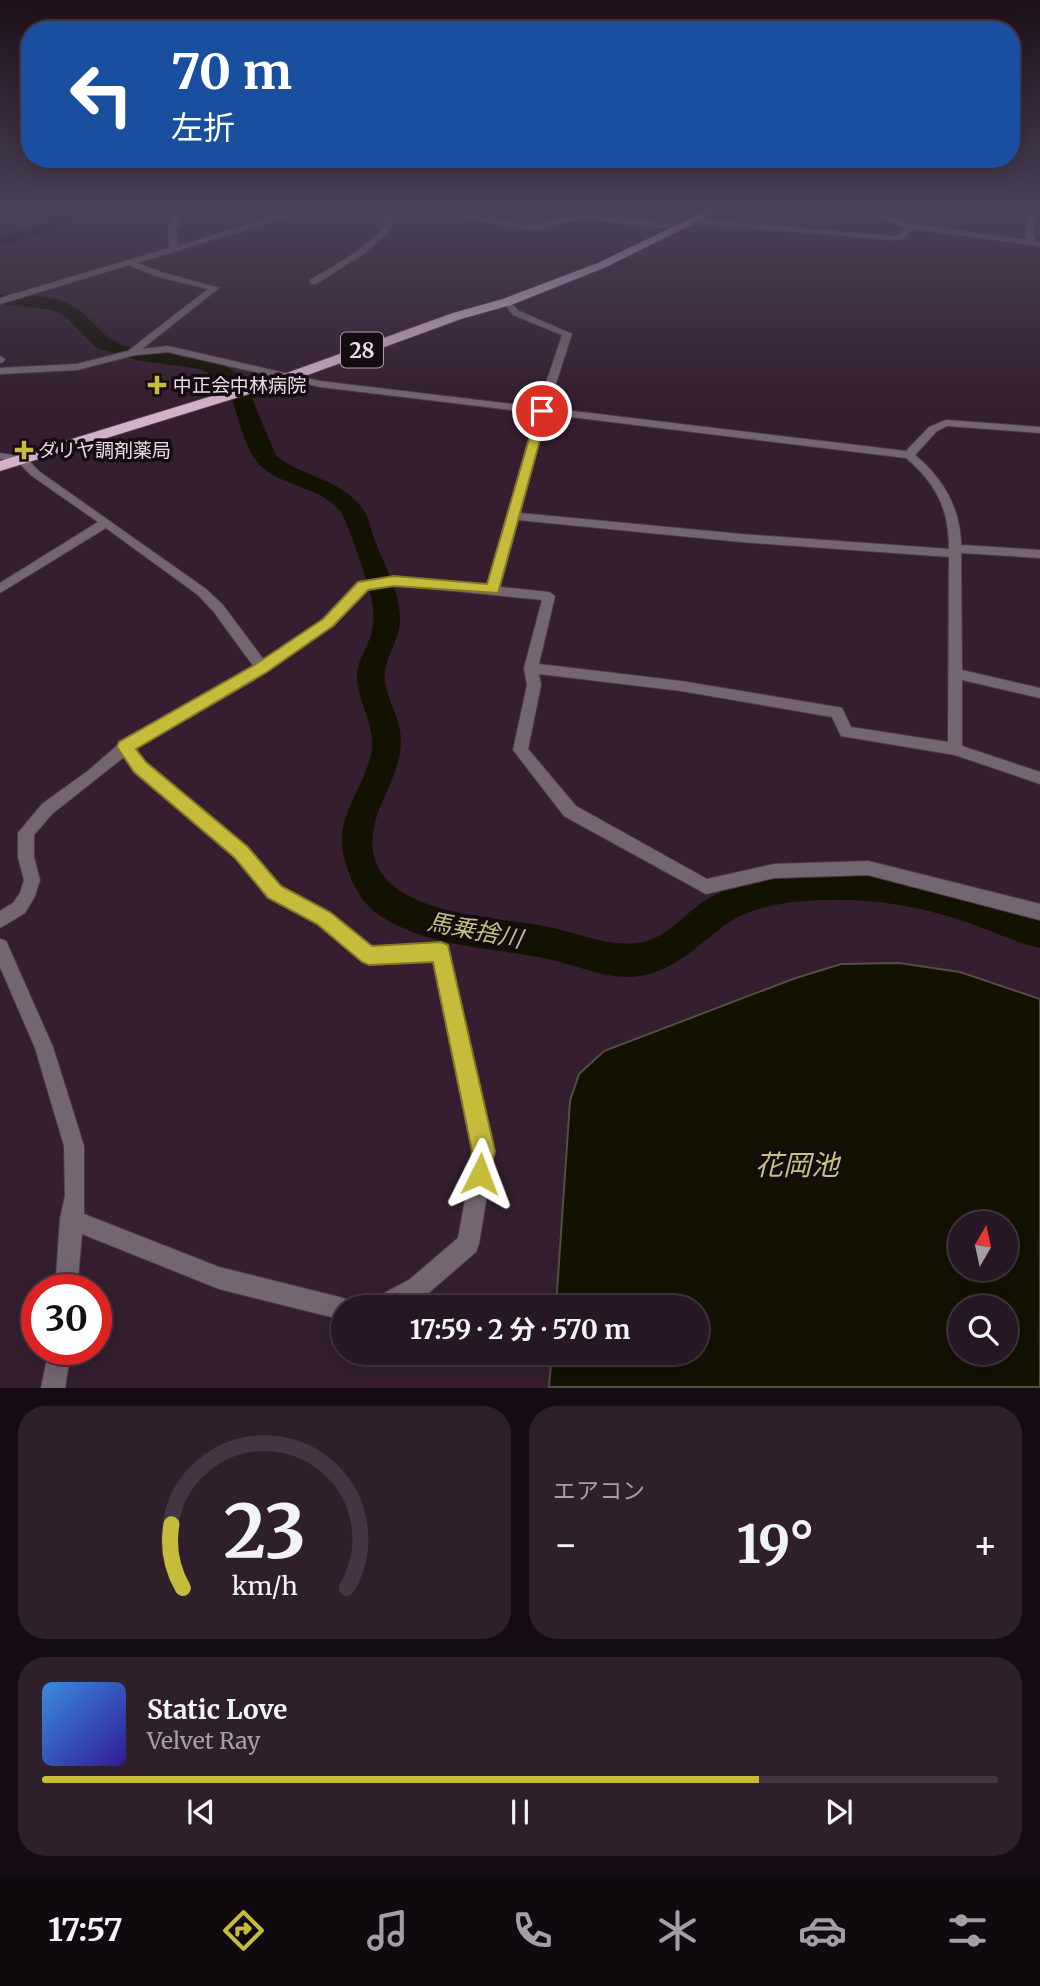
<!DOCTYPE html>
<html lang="ja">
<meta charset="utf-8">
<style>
:root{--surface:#271623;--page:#2f1f2b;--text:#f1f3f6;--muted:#a49fa6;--line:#433541;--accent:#c6bc3c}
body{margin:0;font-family:Merriweather,"Noto Sans JP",serif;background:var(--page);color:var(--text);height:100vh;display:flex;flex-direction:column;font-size:26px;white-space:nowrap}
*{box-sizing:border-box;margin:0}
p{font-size:23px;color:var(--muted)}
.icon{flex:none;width:38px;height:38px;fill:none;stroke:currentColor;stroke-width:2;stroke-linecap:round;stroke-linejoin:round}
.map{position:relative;height:1388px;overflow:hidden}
.panel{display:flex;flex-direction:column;gap:18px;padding:18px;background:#150c13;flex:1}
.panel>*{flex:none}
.banner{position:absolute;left:21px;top:21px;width:999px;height:147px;border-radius:28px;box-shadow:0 4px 18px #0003,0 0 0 2px var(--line);background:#1a4fa0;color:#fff;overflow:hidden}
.needle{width:46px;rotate:9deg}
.fabs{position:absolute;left:948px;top:1211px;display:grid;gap:14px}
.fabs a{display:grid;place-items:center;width:70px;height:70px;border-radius:50%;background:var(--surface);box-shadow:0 4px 18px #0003,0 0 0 2px var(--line);font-size:35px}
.speed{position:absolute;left:21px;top:1274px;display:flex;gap:14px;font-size:35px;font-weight:700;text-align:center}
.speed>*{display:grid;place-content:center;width:91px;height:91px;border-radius:50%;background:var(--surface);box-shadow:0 4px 18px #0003,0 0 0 2px var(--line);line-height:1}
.speed .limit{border:10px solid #d22;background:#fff;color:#111}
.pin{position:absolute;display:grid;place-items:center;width:60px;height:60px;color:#fff;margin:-30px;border:4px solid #fff;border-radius:50%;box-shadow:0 2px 7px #0007}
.me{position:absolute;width:77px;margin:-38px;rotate:3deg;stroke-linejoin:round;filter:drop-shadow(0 0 5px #0008)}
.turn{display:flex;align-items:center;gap:24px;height:147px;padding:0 35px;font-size:32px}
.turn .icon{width:91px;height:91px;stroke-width:2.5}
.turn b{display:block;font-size:49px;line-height:60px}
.big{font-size:52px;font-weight:700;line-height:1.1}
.panel .widget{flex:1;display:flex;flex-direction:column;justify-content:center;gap:10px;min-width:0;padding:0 24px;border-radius:28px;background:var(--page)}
.panel .dial{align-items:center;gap:0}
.dial svg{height:182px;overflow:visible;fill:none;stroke:var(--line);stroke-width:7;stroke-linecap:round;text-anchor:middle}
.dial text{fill:var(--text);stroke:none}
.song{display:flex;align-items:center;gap:21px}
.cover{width:84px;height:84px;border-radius:10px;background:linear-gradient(135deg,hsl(210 70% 55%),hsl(250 70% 35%))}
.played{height:7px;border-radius:4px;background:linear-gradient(90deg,var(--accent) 75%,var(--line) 75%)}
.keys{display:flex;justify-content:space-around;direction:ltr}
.heat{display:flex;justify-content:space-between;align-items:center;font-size:38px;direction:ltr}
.panel .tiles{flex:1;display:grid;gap:18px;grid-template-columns:1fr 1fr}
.widget:last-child{grid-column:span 2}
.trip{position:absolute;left:331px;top:1295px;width:378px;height:70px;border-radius:35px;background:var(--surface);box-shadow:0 4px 18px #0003,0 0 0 2px var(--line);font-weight:700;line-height:70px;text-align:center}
.dock{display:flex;height:112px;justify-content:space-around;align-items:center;background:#10090e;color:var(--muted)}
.dock .icon{width:49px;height:49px}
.dock .selected{color:var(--accent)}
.dock b{font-size:32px;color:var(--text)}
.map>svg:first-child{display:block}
.water{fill:#131100;stroke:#544e45;stroke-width:2;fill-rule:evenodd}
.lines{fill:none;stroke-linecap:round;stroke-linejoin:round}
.river{fill:#131100;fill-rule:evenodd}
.minor-casing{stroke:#4e3949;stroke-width:2}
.trunk-casing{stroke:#4e3949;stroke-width:2}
.minor{fill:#746671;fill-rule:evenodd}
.trunk{fill:#d2b2ca;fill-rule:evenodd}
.route{fill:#c6bc3c;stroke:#817a27;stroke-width:2}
.poi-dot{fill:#c6bc3c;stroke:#150c13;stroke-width:2.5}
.labels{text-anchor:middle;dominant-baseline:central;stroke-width:7;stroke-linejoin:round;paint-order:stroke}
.far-poi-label{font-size:19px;fill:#ebdce7;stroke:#150c13;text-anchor:start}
.shield{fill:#150c13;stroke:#ab9ea7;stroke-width:2}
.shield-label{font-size:21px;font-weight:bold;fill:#ebdce7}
.water-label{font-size:24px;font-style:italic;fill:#c6c181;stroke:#150c13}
.near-water-label{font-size:28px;font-style:italic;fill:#c6c181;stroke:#150c13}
</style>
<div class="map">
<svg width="1040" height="1388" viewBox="0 0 1040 1388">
<rect width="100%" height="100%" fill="#341e2f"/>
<path class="water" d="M899,963L960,972L1040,999V1387H549L552,1353H696V1307H556L570,1101L579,1074L604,1051L793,979L841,964ZM961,1223H1006V1269H961ZM961,1307H1006V1353H961Z"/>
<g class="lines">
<g class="river">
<path d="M64,211H80L61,227L0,247V237L51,221Z"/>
<path d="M0,294C24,297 53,293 74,307C94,319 102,339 125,346C164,358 219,346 246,384L236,390L200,369L136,360L97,348L66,317L53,310L0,304Z"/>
<path d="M241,390L248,392L251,396L276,456C297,472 323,477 344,491C353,497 360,504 365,513C370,521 371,531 375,541C385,566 400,592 400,619C400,642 382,659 385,682C387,696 394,709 398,722C406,749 396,771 385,796C329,911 472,914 544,926C574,931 605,947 637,943C668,940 685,911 711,897C746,878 787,872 826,870C871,868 919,877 961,889C988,897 1012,911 1040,916V948C1012,942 987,928 960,920C918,906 869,898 825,900C791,901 754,905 725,925C700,943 681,965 649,974C614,984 581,966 548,959C490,947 429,948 379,915C360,902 351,881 345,861C331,819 366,788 372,749C375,723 356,700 357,673C358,662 364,653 368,643C377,624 374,604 368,585C364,572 347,521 341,512C322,487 284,487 262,467C244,450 239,419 231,396L234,392Z"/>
</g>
<defs>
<g id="minor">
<path d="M173,211H181L176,230L177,246L295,211H307L137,263L161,272L219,288L142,349L168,346L320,381L538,407L562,335L513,315L503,302L507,299L519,311L572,334L548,408L906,451L929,427L946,420L1040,427V433L947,426L937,431L915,455C943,478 961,509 961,545L1040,550V558L961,553L962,670L1040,688V698L962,680V746L1040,772V784L955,755L841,736L832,717L681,691L539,674L541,685L528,749L576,806L707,879L774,864L868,861L1040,904V920L868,875L774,878L706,894L564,816L513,750L527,685L524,668L542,600L394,585L367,589L333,626L267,672L135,749L145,763L247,847L280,887L329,912L371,947L441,944L447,946L494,1151L479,1244L476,1252L425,1296L403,1307H370L373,1299L409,1280L458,1238L474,1151L434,961L368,963L362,961L317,924L268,897L235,857L135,771L124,757L52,814L34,835V857L40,880L35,896L25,913L0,928V911L13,903L20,893L24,880L18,857V833L42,804L89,770L120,743L254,667L213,611L198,595L106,528L0,593V583L98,522L32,476L18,462L0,459V453L25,457L40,472L206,589L223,605L264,660L323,620L359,582L394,577L488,586L536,413L320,387L168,352L135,355L77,370L0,374V368L77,364L128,351L208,289L155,276L129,265L0,304V298L169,248L168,230ZM546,414L906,458C936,483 949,509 949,549L741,534L520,513ZM518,520L741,542L949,557L948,742L851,727L842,708L837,707L681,681L539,664L555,596L549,592L500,587Z"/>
<path d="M389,211H397L391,221L392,228L365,253L316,284H310V280C336,265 363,250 384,228L383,221Z"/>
<path d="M434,211C465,210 495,222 525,225C541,226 553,219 567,217C586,214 666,220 680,228L676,230L595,220L568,221L540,229H524Z"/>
<path d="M862,211H873L911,224L1027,240L1025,233L1029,211H1037L1033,233L1035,241L1040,242V246L912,229L904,239L892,240L689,223L685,221L689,219L892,236L899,235L905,227Z"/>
<path d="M0,356L5,359L3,362L0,363Z"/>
<path d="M0,939L6,941L53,1047L84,1146V1214L219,1267L343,1298L351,1301L353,1307H343V1320L219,1289L82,1234L77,1290H55L60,1219L65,1196L64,1146L35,1048L0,967Z"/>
<path d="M49,1349H71L65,1388H41Z"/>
</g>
<path id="trunk" d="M706,211H719L606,267L511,305L461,319L294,380L0,471V461L284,374L453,313L503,299L598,263Z"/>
</defs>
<use href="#minor" class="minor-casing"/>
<use href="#trunk" class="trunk-casing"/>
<use href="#minor" class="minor"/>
<use href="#trunk" class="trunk"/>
</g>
<linearGradient id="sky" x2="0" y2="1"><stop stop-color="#1d101a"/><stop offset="0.52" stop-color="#4a4158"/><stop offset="1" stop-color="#4a4158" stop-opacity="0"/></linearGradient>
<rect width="1040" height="405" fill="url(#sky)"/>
<path class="route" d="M538,408L548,411L498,593L394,586L368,590L333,626L267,672L136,749L146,762L248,847L281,886L330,912L372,946L441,942L448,945L495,1151L488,1182L480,1186L472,1182L468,1174L472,1151L433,962L369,965L362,962L317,924L268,898L235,858L134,772L117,747L119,742L256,664L323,619L358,582L394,576L487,584Z"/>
<g class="poi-dot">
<path d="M153.5 374.5h7v7h7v7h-7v7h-7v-7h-7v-7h7z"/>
<path d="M20.5 439.5h7v7h7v7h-7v7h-7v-7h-7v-7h7z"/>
</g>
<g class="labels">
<g class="far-poi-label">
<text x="173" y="385">中正会中林病院</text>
<text x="38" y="450">ダリヤ調剤薬局</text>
</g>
<rect class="shield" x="341" y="332.5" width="42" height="35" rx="5"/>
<g class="shield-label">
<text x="362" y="350">28</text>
</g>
<g class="water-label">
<text transform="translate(475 930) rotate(11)">馬乗捨川</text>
</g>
<g class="near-water-label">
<text x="797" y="1165">花岡池</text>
</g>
</g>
</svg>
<div class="fabs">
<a><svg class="needle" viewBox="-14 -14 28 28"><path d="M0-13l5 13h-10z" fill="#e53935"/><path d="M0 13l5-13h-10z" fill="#a49fa6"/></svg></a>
<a><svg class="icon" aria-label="search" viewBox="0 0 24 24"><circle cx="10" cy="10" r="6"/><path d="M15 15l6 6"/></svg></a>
</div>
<div class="speed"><div class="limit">30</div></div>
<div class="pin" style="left:542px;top:411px;background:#d93025"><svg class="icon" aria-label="arrive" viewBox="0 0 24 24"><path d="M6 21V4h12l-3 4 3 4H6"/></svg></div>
<svg class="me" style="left:480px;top:1174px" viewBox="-20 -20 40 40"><path d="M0-17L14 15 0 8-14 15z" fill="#c6bc3c" stroke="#fff" stroke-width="4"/></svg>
<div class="trip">17:59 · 2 分 · 570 m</div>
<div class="banner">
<div class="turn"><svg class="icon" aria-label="left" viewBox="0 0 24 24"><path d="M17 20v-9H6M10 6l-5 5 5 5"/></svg><div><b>70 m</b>左折</div></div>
</div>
</div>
<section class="panel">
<div class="tiles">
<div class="widget dial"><svg viewBox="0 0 100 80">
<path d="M14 69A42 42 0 1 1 86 69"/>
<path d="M14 69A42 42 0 0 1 9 41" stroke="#c6bc3c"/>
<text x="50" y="56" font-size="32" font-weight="700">23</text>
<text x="50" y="72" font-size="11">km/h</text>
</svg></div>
<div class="widget"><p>エアコン</p>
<div class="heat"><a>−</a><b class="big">19°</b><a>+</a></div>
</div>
<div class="widget">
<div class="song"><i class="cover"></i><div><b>Static Love</b><p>Velvet Ray</p></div></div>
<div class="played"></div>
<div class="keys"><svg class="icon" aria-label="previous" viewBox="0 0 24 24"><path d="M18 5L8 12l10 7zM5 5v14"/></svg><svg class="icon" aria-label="pause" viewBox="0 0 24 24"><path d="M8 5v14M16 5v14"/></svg><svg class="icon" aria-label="next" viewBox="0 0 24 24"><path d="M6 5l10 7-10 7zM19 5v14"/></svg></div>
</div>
</div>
</section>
<nav class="dock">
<b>17:57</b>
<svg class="icon selected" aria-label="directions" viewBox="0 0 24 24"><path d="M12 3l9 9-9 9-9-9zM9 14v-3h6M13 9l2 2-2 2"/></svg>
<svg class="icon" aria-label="music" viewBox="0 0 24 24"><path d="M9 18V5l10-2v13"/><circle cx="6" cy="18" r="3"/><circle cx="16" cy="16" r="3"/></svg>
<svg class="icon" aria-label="phone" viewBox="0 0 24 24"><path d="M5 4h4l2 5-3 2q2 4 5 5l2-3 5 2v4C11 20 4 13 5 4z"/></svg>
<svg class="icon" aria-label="climate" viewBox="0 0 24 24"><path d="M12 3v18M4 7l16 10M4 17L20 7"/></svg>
<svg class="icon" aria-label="car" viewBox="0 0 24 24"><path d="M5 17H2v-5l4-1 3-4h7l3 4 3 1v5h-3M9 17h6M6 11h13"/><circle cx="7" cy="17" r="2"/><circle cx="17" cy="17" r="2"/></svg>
<svg class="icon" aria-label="filters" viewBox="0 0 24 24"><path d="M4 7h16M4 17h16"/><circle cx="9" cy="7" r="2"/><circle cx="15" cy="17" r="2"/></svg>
</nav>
